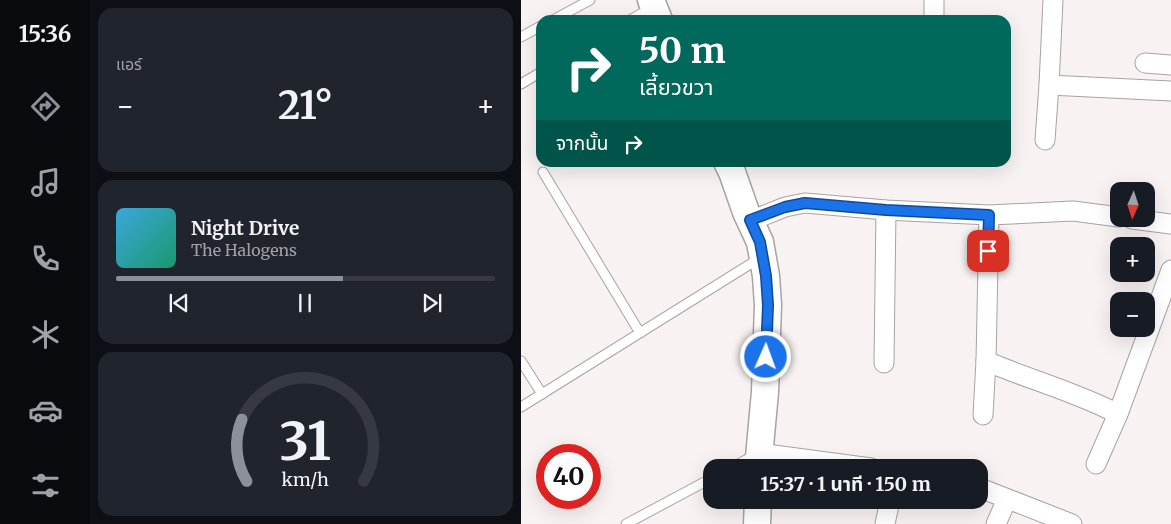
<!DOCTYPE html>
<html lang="th">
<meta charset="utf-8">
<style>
:root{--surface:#171b24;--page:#20242c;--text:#f1f3f6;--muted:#9ea1a6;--line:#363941;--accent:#8c9099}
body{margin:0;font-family:Merriweather,"Noto Sans Thai",serif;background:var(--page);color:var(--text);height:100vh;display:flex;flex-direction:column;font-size:19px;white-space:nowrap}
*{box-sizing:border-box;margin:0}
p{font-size:16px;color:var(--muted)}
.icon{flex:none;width:28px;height:28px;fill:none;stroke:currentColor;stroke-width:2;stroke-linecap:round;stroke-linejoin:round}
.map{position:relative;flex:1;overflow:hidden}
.drawer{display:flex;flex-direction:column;gap:8px;padding:8px;background:#0d0f14;width:431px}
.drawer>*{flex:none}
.top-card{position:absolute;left:15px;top:15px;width:475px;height:152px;border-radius:15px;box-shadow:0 5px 20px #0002;background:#00695c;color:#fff;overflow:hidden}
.needle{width:32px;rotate:183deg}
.buttons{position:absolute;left:589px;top:182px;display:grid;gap:10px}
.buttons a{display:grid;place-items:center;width:45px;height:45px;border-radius:10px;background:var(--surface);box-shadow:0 5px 20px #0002;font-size:25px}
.speed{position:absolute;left:15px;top:444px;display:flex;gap:10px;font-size:25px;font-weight:700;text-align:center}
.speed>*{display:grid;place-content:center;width:65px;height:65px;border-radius:50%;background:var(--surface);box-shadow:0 5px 20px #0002;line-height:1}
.speed .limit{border:8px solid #d22;background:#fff;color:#111}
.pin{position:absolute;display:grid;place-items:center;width:42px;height:42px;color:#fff;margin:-21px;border-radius:10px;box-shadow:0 2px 8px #0006}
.me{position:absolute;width:55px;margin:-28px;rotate:2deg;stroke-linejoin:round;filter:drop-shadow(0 0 4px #0008)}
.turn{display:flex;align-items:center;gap:18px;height:105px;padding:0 20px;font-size:22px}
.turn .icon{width:65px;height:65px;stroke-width:2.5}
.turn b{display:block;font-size:35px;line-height:42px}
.then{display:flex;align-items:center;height:48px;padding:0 20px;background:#0003;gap:10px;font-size:19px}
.big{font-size:38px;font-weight:700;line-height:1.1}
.drawer .card{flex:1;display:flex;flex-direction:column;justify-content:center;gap:8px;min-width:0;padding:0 18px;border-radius:15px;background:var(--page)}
.drawer .dial{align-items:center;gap:0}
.dial svg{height:130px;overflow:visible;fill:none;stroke:var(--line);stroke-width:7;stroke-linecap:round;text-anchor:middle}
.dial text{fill:var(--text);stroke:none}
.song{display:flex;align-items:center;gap:15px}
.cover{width:60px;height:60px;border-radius:8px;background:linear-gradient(135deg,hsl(200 70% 55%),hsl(160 70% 35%))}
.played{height:5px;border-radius:2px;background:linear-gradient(90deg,var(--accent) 60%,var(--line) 60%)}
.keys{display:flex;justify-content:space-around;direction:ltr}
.heat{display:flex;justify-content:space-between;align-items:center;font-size:28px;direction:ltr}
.trip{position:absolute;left:182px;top:459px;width:285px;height:50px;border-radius:15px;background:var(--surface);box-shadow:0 5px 20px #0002;font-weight:700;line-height:50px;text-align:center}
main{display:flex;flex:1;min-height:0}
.tabs{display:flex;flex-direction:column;width:90px;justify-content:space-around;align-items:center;background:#090b0e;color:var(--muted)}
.tabs .icon{width:35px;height:35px}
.tabs .on{color:var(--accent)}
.tabs b{font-size:22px;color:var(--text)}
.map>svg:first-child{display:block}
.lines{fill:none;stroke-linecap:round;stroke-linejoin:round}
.lane-casing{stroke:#a8a3a2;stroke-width:11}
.street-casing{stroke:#a8a3a2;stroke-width:21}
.secondary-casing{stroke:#a8a3a2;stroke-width:29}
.lane{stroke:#fff;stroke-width:9}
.street{stroke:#fff;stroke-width:19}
.secondary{stroke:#fff;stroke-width:26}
.route-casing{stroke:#114b97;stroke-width:12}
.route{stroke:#1a73e8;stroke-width:9}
</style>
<main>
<nav class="tabs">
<b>15:36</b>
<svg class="icon on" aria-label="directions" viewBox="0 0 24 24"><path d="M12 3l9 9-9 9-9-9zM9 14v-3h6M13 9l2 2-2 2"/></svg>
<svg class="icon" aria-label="music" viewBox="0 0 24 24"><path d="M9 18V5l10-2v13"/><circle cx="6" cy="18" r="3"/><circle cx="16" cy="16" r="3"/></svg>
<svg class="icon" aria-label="phone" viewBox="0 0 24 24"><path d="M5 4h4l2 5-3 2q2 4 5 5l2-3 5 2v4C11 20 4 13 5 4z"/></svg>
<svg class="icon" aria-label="climate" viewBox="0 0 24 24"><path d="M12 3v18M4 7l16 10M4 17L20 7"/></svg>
<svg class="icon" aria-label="car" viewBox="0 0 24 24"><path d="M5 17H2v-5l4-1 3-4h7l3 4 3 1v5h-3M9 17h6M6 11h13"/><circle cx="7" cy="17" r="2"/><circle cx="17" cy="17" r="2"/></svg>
<svg class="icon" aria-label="filters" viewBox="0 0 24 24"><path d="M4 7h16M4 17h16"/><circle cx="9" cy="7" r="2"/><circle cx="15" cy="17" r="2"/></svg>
</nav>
<section class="drawer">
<div class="card"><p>แอร์</p>
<div class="heat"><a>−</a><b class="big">21°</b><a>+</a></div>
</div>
<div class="card">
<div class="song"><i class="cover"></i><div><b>Night Drive</b><p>The Halogens</p></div></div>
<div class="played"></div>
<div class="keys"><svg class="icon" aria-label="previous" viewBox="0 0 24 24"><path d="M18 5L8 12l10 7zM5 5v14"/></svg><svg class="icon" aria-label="pause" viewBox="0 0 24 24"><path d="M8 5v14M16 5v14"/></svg><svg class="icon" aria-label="next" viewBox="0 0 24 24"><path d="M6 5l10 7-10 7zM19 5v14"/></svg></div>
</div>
<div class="card dial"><svg viewBox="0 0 100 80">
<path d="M14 69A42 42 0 1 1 86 69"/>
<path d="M14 69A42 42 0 0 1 11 31" stroke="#8c9099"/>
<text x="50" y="56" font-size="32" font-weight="700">31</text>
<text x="50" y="72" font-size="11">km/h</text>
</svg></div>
</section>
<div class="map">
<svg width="650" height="524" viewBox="0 0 650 524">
<rect width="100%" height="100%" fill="#f8f3f2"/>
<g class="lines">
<defs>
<g id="lane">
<path d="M32,20L69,0"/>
<path d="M109,20L130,8"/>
<path d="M0,37L20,26"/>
<path d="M0,84L20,72"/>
<path d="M22,172L119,333"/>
<path d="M0,361L21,394"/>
<path d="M0,407L239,258"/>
<path d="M210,468L234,455"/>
<path d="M105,524L191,478"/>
</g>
<g id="street">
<path d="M413,20V0"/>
<path d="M624,63L650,65"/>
<path d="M528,85L650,91"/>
<path d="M524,140L528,85L532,0"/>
<path d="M468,215L465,361C509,380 555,392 597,414L650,270"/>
<path d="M611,219L650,224"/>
<path d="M229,221L264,207L284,203L365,210L468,215L552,211L598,217"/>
<path d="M363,363L365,210"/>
<path d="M462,415L465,361"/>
<path d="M238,453L350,468"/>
<path d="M575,464L597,414"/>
<path d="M459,488L551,524"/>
<path d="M364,524L369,500"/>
<path d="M475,524L486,499"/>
</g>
<g id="secondary">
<path d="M130,0L138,20"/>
<path d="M206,162L211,172L225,212L239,242L245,276L247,305L244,392L237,468"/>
<path d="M236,524L237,500"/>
</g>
</defs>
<use href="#lane" class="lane-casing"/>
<use href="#street" class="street-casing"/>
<use href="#secondary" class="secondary-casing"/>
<use href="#lane" class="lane"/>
<use href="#street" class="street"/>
<use href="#secondary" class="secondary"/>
</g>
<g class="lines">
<defs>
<path id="route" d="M245,357L247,305L245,276L239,242L229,220L264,207L284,203L365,210L468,215L467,251"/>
</defs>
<use href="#route" class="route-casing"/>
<use href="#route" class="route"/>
</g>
</svg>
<div class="buttons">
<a><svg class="needle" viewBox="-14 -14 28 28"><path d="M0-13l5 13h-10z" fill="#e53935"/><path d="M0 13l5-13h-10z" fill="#9ea1a6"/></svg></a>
<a>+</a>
<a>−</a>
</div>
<div class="speed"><div class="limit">40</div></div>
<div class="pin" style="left:467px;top:251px;background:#d93025"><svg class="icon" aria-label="arrive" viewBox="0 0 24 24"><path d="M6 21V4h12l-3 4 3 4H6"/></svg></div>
<svg class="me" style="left:245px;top:357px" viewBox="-20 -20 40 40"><circle r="17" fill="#1a73e8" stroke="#fff" stroke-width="3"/><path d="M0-11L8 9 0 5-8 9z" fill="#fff"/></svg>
<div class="trip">15:37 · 1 นาที · 150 m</div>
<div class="top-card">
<div class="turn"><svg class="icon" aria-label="right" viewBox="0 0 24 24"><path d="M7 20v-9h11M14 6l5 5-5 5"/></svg><div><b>50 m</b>เลี้ยวขวา</div></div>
<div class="then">จากนั้น<svg class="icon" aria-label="right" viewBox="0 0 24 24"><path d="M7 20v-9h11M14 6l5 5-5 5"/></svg></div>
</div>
</div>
</main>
